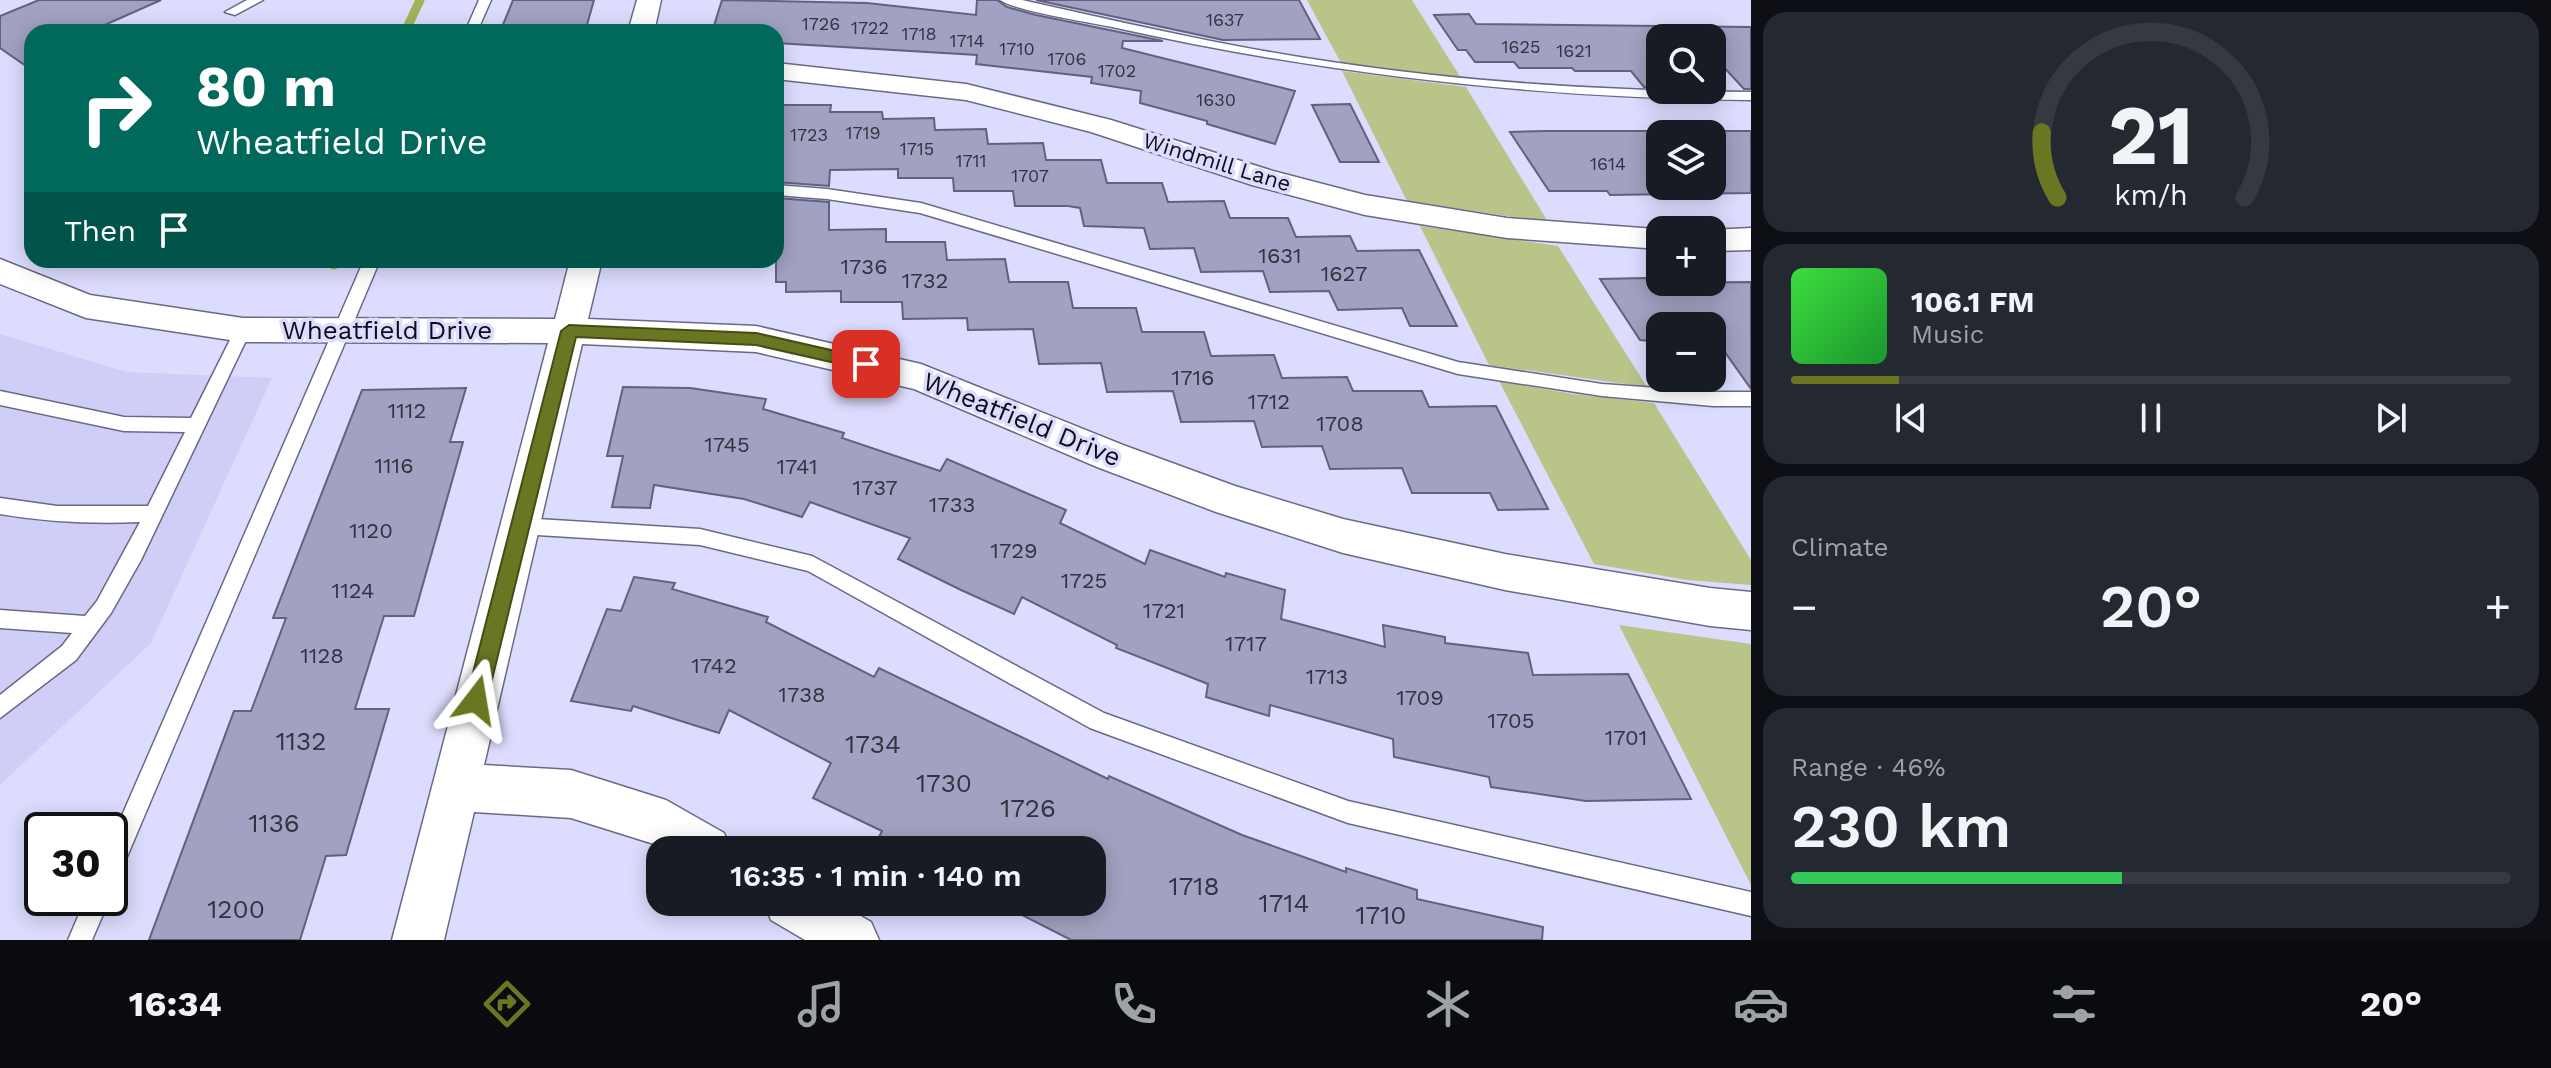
<!DOCTYPE html>
<meta charset="utf-8">
<style>
:root{--surface:#171b24;--page:#242831;--text:#f1f3f6;--muted:#9ea1a6;--line:#363941;--accent:#6a7621}
body{margin:0;font-family:"Work Sans",sans-serif;background:var(--page);color:var(--text);height:100vh;display:flex;flex-direction:column;font-size:30px;white-space:nowrap}
*{box-sizing:border-box;margin:0}
p{font-size:26px;color:var(--muted)}
.icon{flex:none;width:44px;height:44px;fill:none;stroke:currentColor;stroke-width:2;stroke-linecap:round;stroke-linejoin:round}
.map{position:relative;flex:1;overflow:hidden}
.side{display:flex;flex-direction:column;gap:12px;padding:12px;background:#0d0f14;width:800px}
.side>*{flex:none}
.guide{position:absolute;left:24px;top:24px;width:760px;height:244px;border-radius:24px;box-shadow:0 4px 20px #0003;background:#00695c;color:#fff;overflow:hidden}
.tools{position:absolute;left:1646px;top:24px;display:grid;gap:16px}
.tools a{display:grid;place-items:center;width:80px;height:80px;border-radius:16px;background:var(--surface);box-shadow:0 4px 20px #0003;font-size:40px}
.speed{position:absolute;left:24px;top:812px;display:flex;gap:16px;font-size:40px;font-weight:700;text-align:center}
.speed>*{display:grid;place-content:center;width:104px;height:104px;border-radius:50%;background:var(--surface);box-shadow:0 4px 20px #0003;line-height:1}
.speed .limit{border:4px solid #111;border-radius:12px;background:#fff;color:#111}
.pin{position:absolute;display:grid;place-items:center;width:68px;height:68px;color:#fff;margin:-34px;border-radius:16px;box-shadow:0 4px 12px #0006}
.me{position:absolute;width:88px;margin:-44px;rotate:14deg;stroke-linejoin:round;filter:drop-shadow(0 0 6px #0008)}
.turn{display:flex;align-items:center;gap:28px;height:168px;padding:0 40px;font-size:36px}
.turn .icon{width:104px;height:104px;stroke-width:2.5}
.turn b{display:block;font-size:56px;line-height:68px}
.then{display:flex;align-items:center;height:76px;padding:0 40px;background:#0003;gap:16px;font-size:30px}
.big{font-size:60px;font-weight:600;line-height:1.1}
.side .card{flex:1;display:flex;flex-direction:column;justify-content:center;gap:12px;min-width:0;padding:0 28px;border-radius:24px;background:var(--page)}
.side .dial{align-items:center;gap:0}
.dial svg{height:208px;overflow:visible;fill:none;stroke:var(--line);stroke-width:7;stroke-linecap:round;text-anchor:middle}
.dial text{fill:var(--text);stroke:none}
.song{display:flex;align-items:center;gap:24px}
.cover{width:96px;height:96px;border-radius:12px;background:linear-gradient(135deg,hsl(120 70% 55%),hsl(130 70% 35%))}
.played{height:8px;border-radius:4px;background:linear-gradient(90deg,var(--accent) 15%,var(--line) 15%)}
.keys{display:flex;justify-content:space-around;direction:ltr}
.heat{display:flex;justify-content:space-between;align-items:center;font-size:44px;direction:ltr}
.charge{height:12px;border-radius:6px;background:linear-gradient(90deg,#34c759 46%,var(--line) 0)}
.trip{position:absolute;left:646px;top:836px;width:460px;height:80px;border-radius:24px;background:var(--surface);box-shadow:0 4px 20px #0003;font-weight:600;line-height:80px;text-align:center}
.tabs{display:flex;height:128px;justify-content:space-around;align-items:center;background:#090b0e;color:var(--muted)}
.tabs .icon{width:56px;height:56px}
.tabs .active{color:var(--accent)}
.tabs b{font-size:36px;color:var(--text)}
main{display:flex;flex:1;min-height:0}
.map>svg:first-child{display:block}
.built{fill:#cfcef7}
.green{fill:#b9c489}
.lines{fill:none;stroke-linecap:round;stroke-linejoin:round}
.stream-far1{stroke:#a4b25a;stroke-width:9}
.stream{stroke:#a4b25a;stroke-width:11}
.building{fill:#a1a1c1;stroke:#62617e;stroke-width:2;fill-rule:evenodd}
.lane-casing{stroke:#6a6986;stroke-width:3}
.street-casing{stroke:#6a6986;stroke-width:3}
.lane{fill:#fff;fill-rule:evenodd}
.street{fill:#fff;fill-rule:evenodd}
.route{fill:#6a7621;stroke:#454d15;stroke-width:2}
.labels{text-anchor:middle;dominant-baseline:central;stroke-width:7;stroke-linejoin:round;paint-order:stroke}
.far-number-label{font-size:18px;fill:#323242}
.far-street-label{font-size:22px;fill:#0d0d18;stroke:#dcdcfe}
.number-label{font-size:22px;fill:#323242}
.street-label{font-size:26px;fill:#0d0d18;stroke:#dcdcfe}
.near-number-label{font-size:26px;fill:#323242}
</style>
<main>
<div class="map">
<svg width="1751" height="940" viewBox="0 0 1751 940">
<rect width="100%" height="100%" fill="#dcdcfe"/>
<path class="built" d="M0,334L127,372L272,378L151,643L0,785Z"/>
<g class="green">
<path d="M1307,0H1412L1461,78L1341,63Z"/>
<path d="M1342,71L1466,87L1548,222L1407,201Z"/>
<path d="M1420,226L1558,246L1647,387L1489,365Z"/>
<path d="M1499,381L1573,394L1654,403L1751,560V585L1687,580L1594,564Z"/>
<path d="M1619,625L1751,644V885Z"/>
</g>
<g class="lines">
<path class="stream-far1" d="M405,32L420,0"/>
<path class="stream" d="M333,260L334,264"/>
</g>
<g class="building">
<path d="M39,0H161L89,32H32V70L0,48V16Z"/>
<path d="M513,0H594L585,32H500Z"/>
<path d="M722,0L867,3L976,15L977,0H997L1007,7L1036,15L1163,41H1123L1122,48L1295,91L1275,144L1207,124V121L1140,103L1141,91L1091,83L1092,77L976,64L977,55L776,43V32H712Z"/>
<path d="M1036,0H1299L1320,39L1223,40Z"/>
<path d="M1469,14L1476,24L1751,27V89H1744L1720,63H1712V38H1660V87H1644L1631,71H1575L1572,68H1519L1514,62H1475L1466,50H1458L1434,15Z"/>
<path d="M1350,104L1379,162H1340L1312,105Z"/>
<path d="M776,105H831L830,112H882L883,119L934,118L935,130L986,129L988,144L1043,143L1046,160H1101L1107,183H1162L1168,202L1224,201L1230,218H1288L1296,237L1350,236L1357,251L1419,250L1457,326H1410L1402,308L1338,310L1329,291L1270,292L1263,271L1201,272L1194,248L1150,249L1144,228L1084,226L1080,208L1068,206H1015L1013,191H954L953,178H898V169L830,170L829,186L776,182Z"/>
<path d="M1547,131H1751V193L1610,195L1607,191H1549L1510,132ZM1660,134H1712V186H1660Z"/>
<path d="M776,198L829,202V230L886,229V242H945L947,260L1005,259L1009,282H1068L1073,308H1136L1142,332H1204L1211,356L1274,355L1282,378L1347,377L1353,391H1422L1429,407L1496,406L1548,509L1498,510L1490,493H1412L1402,468L1330,469L1322,446L1262,447L1254,421L1181,422L1173,391L1107,392L1101,363L1039,364L1033,329L968,330L967,318L903,319L902,302H841V291L786,292V282H776Z"/>
<path d="M1646,278L1650,283L1751,282V389L1717,341H1712V326H1660V342L1640,340L1600,279Z"/>
<path d="M623,387L690,388L766,399L763,409L844,433L842,438L940,471L947,459L1066,510L1060,523L1145,564L1150,550L1225,577L1226,573L1285,590L1281,619L1385,647L1383,625L1445,637V643L1528,653L1533,675L1628,674L1691,799L1586,801L1491,787L1489,777L1394,757L1393,739L1270,705L1269,716L1206,697L1208,684L1116,648L1117,645L1022,597L1014,614L961,590L898,559L910,538L810,502L802,517L744,499L654,485L650,508L612,507L623,456H607Z"/>
<path d="M466,388L450,442H463L414,616H384L355,709H389L346,855L326,856L300,940H149L234,711H251L286,618H273L362,390Z"/>
<path d="M634,577L675,583L672,589L768,617L766,622L874,677L879,668L1108,779L1109,776L1242,835L1346,872V868L1417,890V899L1543,927L1542,940H1071L997,902H1092V850H902L879,837L882,831L813,798L831,763L729,710L719,733L633,706L631,711L571,701L607,609L621,611Z"/>
</g>
<g class="lines">
<defs>
<g id="lane">
<path d="M247,0H263L235,15L225,12Z"/>
<path d="M479,0H491L477,32H465Z"/>
<path d="M1000,0H1022C1125,23 1228,47 1332,62C1471,83 1611,91 1751,92V100C1535,98 1323,74 1112,27C1089,22 1016,11 1000,0Z"/>
<path d="M776,185L827,189L921,203L1458,362L1602,384L1713,392H1751V406H1713L1602,396L1458,374L920,213L827,199L776,195Z"/>
<path d="M364,260H380L118,878L110,882V843Z"/>
<path d="M243,324L251,330L141,560L111,613L76,660L0,718V695L62,646L72,633L0,628V610L85,616L97,601L140,522C93,524 47,522 0,514V498L57,506H148L185,432L124,431L0,405V391L124,417L191,418L235,330Z"/>
<path d="M521,518L700,529L812,556L1104,713L1348,801L1751,892V916L1348,823L1090,728L808,571L700,545L521,534L514,532L512,526L514,520Z"/>
<path d="M86,898H110L92,940H68Z"/>
</g>
<g id="street">
<path d="M637,0H661L654,32H628Z"/>
<path d="M776,63L966,84L1111,120L1273,171L1365,195L1507,218L1669,230H1660V249L1507,238L1365,215L1252,185L1091,132L966,100L776,79Z"/>
<path d="M1751,228V250L1712,251L1710,230Z"/>
<path d="M0,259L90,295L243,318L555,319L570,260H602L588,319L756,326L921,364L1123,445L1235,486L1343,519L1505,554L1710,588L1751,592V630L1710,626L1505,590L1343,553L1216,512L1097,467L914,389L756,352L582,344L484,765L571,770L666,800L724,833L731,850H663L654,844L571,818L474,812L444,940H392L548,343L243,342L86,318L0,284Z"/>
<path d="M764,902H837L871,922L879,940H805L771,920Z"/>
</g>
</defs>
<use href="#lane" class="lane-casing"/>
<use href="#street" class="street-casing"/>
<use href="#lane" class="lane"/>
<use href="#street" class="street"/>
</g>
<path class="route" d="M569,325L756,333L866,358L875,364L866,370L756,345L576,337L487,700L484,707L476,710L469,707L466,700L561,331Z"/>
<g class="labels">
<g class="far-number-label">
<text x="1225" y="19">1637</text>
<text x="821" y="23">1726</text>
<text x="870" y="27">1722</text>
<text x="919" y="33">1718</text>
<text x="967" y="40">1714</text>
<text x="1521" y="46">1625</text>
<text x="1017" y="48">1710</text>
<text x="1574" y="50">1621</text>
<text x="1067" y="58">1706</text>
<text x="1117" y="70">1702</text>
<text x="1216" y="99">1630</text>
<text x="863" y="132">1719</text>
<text x="809" y="134">1723</text>
<text x="917" y="148">1715</text>
<text x="971" y="160">1711</text>
<text x="1608" y="163">1614</text>
<text x="1030" y="175">1707</text>
</g>
<g class="far-street-label">
<text transform="translate(1217 162) rotate(17)">Windmill Lane</text>
</g>
<g class="number-label">
<text x="1280" y="255">1631</text>
<text x="864" y="266">1736</text>
<text x="1344" y="273">1627</text>
<text x="925" y="280">1732</text>
<text x="1193" y="377">1716</text>
<text x="1269" y="401">1712</text>
<text x="407" y="410">1112</text>
<text x="1340" y="423">1708</text>
<text x="727" y="444">1745</text>
<text x="394" y="465">1116</text>
<text x="797" y="466">1741</text>
<text x="875" y="487">1737</text>
<text x="952" y="504">1733</text>
<text x="371" y="530">1120</text>
<text x="1014" y="550">1729</text>
<text x="1084" y="580">1725</text>
<text x="353" y="590">1124</text>
<text x="1164" y="610">1721</text>
<text x="1246" y="643">1717</text>
<text x="322" y="655">1128</text>
<text x="714" y="665">1742</text>
<text x="1327" y="676">1713</text>
<text x="802" y="694">1738</text>
<text x="1420" y="697">1709</text>
<text x="1511" y="720">1705</text>
<text x="1626" y="737">1701</text>
</g>
<g class="street-label">
<text x="387" y="330">Wheatfield Drive</text>
<text transform="translate(1022 419) rotate(22)">Wheatfield Drive</text>
</g>
<g class="near-number-label">
<text x="301" y="741">1132</text>
<text x="873" y="744">1734</text>
<text x="944" y="783">1730</text>
<text x="1028" y="808">1726</text>
<text x="274" y="823">1136</text>
<text x="1194" y="886">1718</text>
<text x="1284" y="903">1714</text>
<text x="236" y="909">1200</text>
<text x="1381" y="915">1710</text>
</g>
</g>
</svg>
<div class="tools">
<a><svg class="icon" aria-label="search" viewBox="0 0 24 24"><circle cx="10" cy="10" r="6"/><path d="M15 15l6 6"/></svg></a>
<a><svg class="icon" aria-label="layers" viewBox="0 0 24 24"><path d="M12 4l9 5-9 5-9-5zM3 14l9 5 9-5"/></svg></a>
<a>+</a>
<a>−</a>
</div>
<div class="speed"><div class="limit">30</div></div>
<div class="pin" style="left:866px;top:364px;background:#d93025"><svg class="icon" aria-label="arrive" viewBox="0 0 24 24"><path d="M6 21V4h12l-3 4 3 4H6"/></svg></div>
<svg class="me" style="left:476px;top:700px" viewBox="-20 -20 40 40"><path d="M0-17L14 15 0 8-14 15z" fill="#6a7621" stroke="#fff" stroke-width="4"/></svg>
<div class="trip">16:35 · 1 min · 140 m</div>
<div class="guide">
<div class="turn"><svg class="icon" aria-label="right" viewBox="0 0 24 24"><path d="M7 20v-9h11M14 6l5 5-5 5"/></svg><div><b>80 m</b>Wheatfield Drive</div></div>
<div class="then">Then<svg class="icon" aria-label="arrive" viewBox="0 0 24 24"><path d="M6 21V4h12l-3 4 3 4H6"/></svg></div>
</div>
</div>
<section class="side">
<div class="card dial"><svg viewBox="0 0 100 80">
<path d="M14 69A42 42 0 1 1 86 69"/>
<path d="M14 69A42 42 0 0 1 8 44" stroke="#6a7621"/>
<text x="50" y="56" font-size="32" font-weight="700">21</text>
<text x="50" y="72" font-size="11">km/h</text>
</svg></div>
<div class="card">
<div class="song"><i class="cover"></i><div><b>106.1 FM</b><p>Music</p></div></div>
<div class="played"></div>
<div class="keys"><svg class="icon" aria-label="previous" viewBox="0 0 24 24"><path d="M18 5L8 12l10 7zM5 5v14"/></svg><svg class="icon" aria-label="pause" viewBox="0 0 24 24"><path d="M8 5v14M16 5v14"/></svg><svg class="icon" aria-label="next" viewBox="0 0 24 24"><path d="M6 5l10 7-10 7zM19 5v14"/></svg></div>
</div>
<div class="card"><p>Climate</p>
<div class="heat"><a>−</a><b class="big">20°</b><a>+</a></div>
</div>
<div class="card"><p>Range · 46%</p><b class="big">230 km</b><div class="charge"></div></div>
</section>
</main>
<nav class="tabs">
<b>16:34</b>
<svg class="icon active" aria-label="directions" viewBox="0 0 24 24"><path d="M12 3l9 9-9 9-9-9zM9 14v-3h6M13 9l2 2-2 2"/></svg>
<svg class="icon" aria-label="music" viewBox="0 0 24 24"><path d="M9 18V5l10-2v13"/><circle cx="6" cy="18" r="3"/><circle cx="16" cy="16" r="3"/></svg>
<svg class="icon" aria-label="phone" viewBox="0 0 24 24"><path d="M5 4h4l2 5-3 2q2 4 5 5l2-3 5 2v4C11 20 4 13 5 4z"/></svg>
<svg class="icon" aria-label="climate" viewBox="0 0 24 24"><path d="M12 3v18M4 7l16 10M4 17L20 7"/></svg>
<svg class="icon" aria-label="car" viewBox="0 0 24 24"><path d="M5 17H2v-5l4-1 3-4h7l3 4 3 1v5h-3M9 17h6M6 11h13"/><circle cx="7" cy="17" r="2"/><circle cx="17" cy="17" r="2"/></svg>
<svg class="icon" aria-label="filters" viewBox="0 0 24 24"><path d="M4 7h16M4 17h16"/><circle cx="9" cy="7" r="2"/><circle cx="15" cy="17" r="2"/></svg>
<b>20°</b>
</nav>
